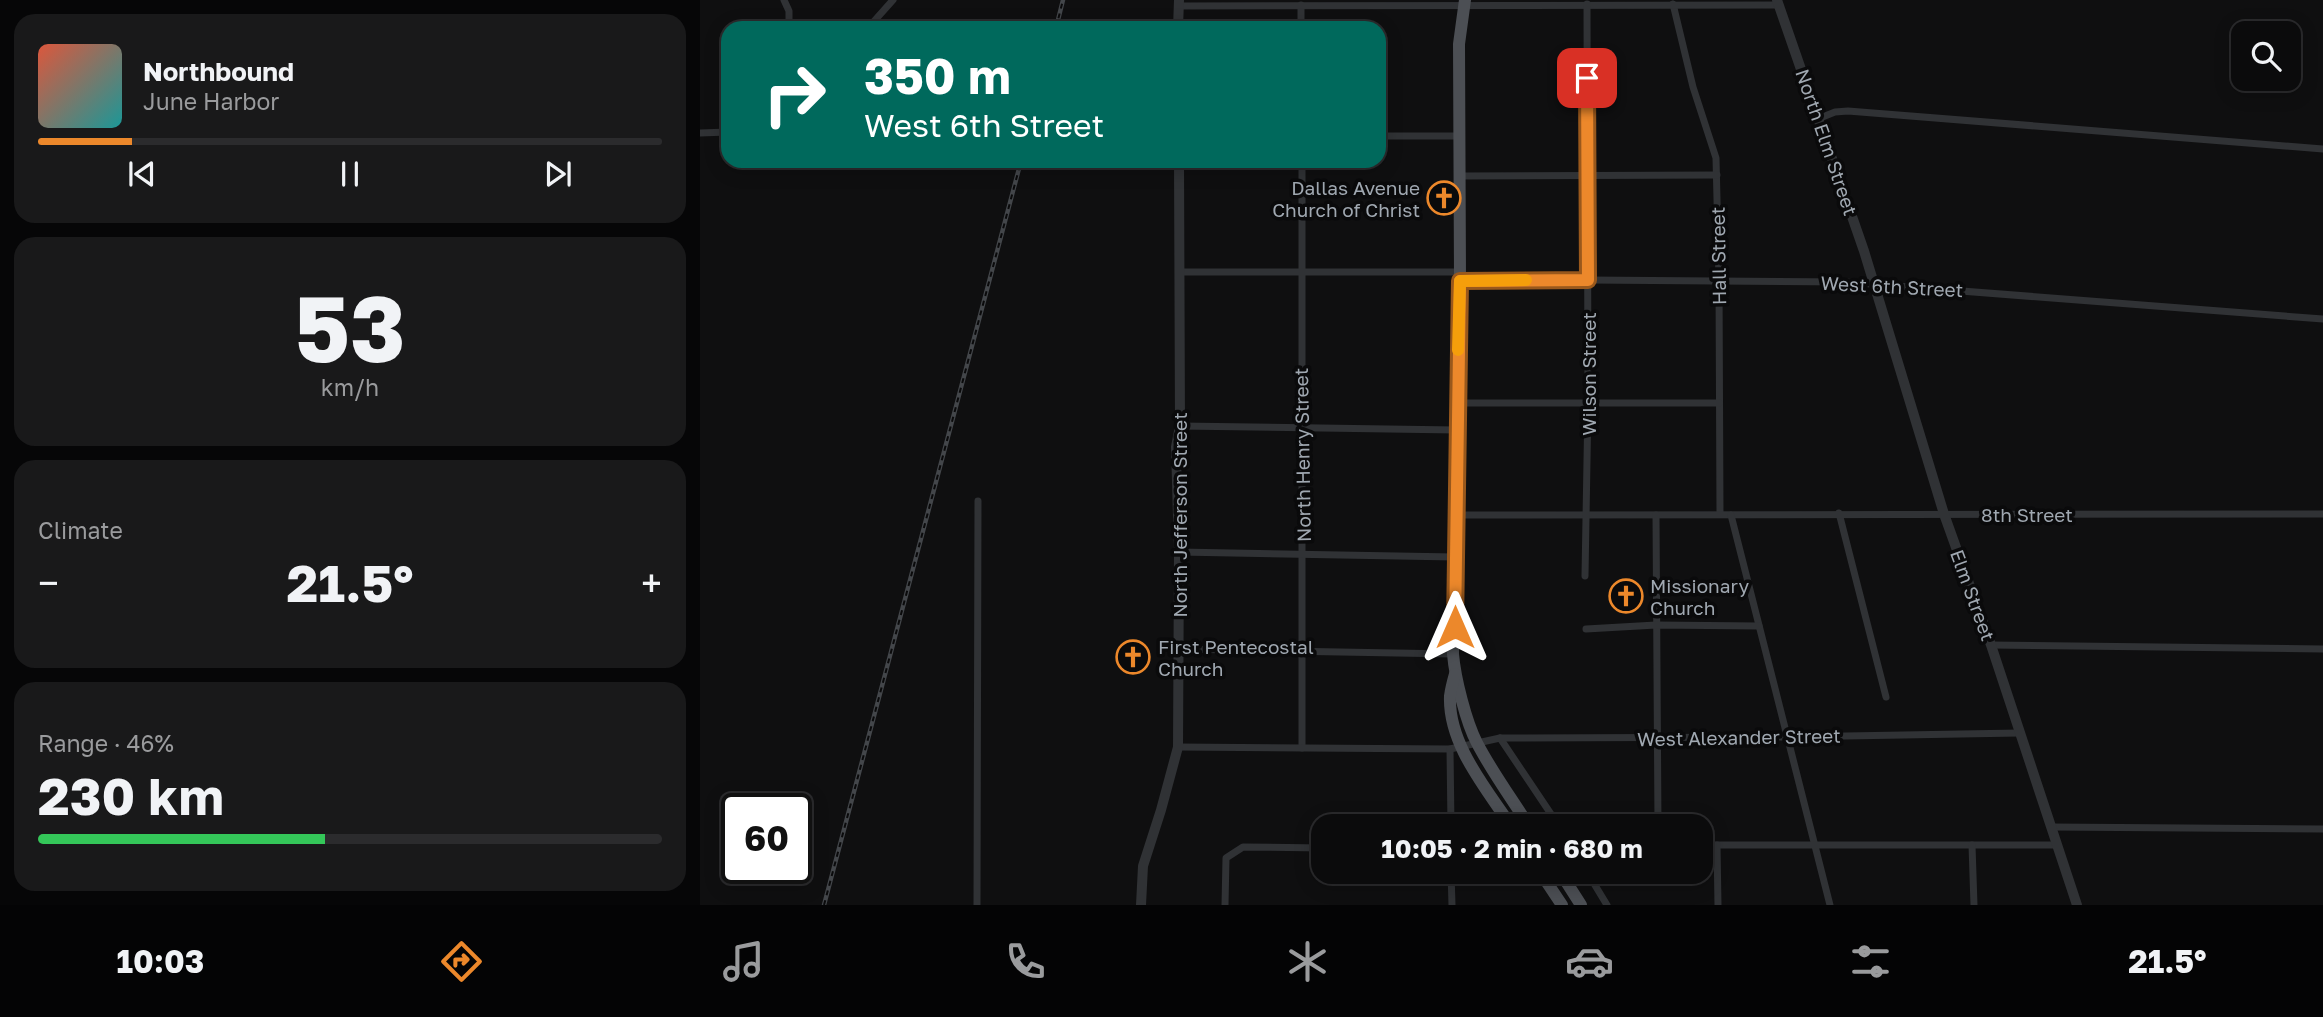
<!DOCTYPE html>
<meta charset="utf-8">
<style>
:root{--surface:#0b0b0c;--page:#19191a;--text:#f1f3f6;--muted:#9a9b9d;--line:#2b2b2d;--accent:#ec882b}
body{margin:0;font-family:"Golos Text",sans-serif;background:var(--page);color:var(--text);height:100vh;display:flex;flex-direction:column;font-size:26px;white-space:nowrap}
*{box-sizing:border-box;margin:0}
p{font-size:23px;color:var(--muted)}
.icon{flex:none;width:38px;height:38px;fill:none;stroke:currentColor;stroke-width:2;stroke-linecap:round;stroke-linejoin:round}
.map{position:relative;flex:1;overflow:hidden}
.details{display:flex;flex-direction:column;gap:14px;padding:14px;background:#060607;width:700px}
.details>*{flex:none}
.top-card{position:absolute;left:21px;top:21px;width:665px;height:147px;border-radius:21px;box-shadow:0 4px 18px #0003,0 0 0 2px var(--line);background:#00695c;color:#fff;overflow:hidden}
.controls{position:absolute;left:1531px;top:21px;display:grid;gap:14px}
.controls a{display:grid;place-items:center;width:70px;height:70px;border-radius:14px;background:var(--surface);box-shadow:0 4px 18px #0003,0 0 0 2px var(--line);font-size:35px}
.speed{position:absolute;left:21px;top:793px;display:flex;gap:14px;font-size:35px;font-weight:700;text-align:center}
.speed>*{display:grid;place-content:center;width:91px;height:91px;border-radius:50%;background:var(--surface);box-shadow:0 4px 18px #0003,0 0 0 2px var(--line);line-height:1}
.speed .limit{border:4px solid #111;border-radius:10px;background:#fff;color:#111}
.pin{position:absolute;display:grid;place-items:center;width:60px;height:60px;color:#fff;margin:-30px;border-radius:14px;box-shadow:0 4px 10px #0006}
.me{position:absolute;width:77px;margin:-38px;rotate:0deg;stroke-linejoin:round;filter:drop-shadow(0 0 5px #0008)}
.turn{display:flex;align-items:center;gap:24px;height:147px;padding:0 28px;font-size:32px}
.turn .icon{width:91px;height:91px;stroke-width:2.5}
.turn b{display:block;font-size:49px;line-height:60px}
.big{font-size:52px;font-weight:700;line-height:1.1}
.details .card{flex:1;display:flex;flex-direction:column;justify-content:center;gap:10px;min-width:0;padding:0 24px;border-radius:21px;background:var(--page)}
.details .dial{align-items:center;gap:0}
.dial b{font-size:91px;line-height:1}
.song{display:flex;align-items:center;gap:21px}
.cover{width:84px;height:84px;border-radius:10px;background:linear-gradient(135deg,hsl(10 70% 55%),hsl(180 70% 35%))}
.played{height:7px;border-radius:4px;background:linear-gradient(90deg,var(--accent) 15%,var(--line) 15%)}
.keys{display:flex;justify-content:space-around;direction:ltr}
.heat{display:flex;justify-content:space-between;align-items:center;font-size:38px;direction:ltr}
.charge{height:10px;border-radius:5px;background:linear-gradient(90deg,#34c759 46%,var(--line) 0)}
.trip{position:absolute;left:611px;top:814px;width:402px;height:70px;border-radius:21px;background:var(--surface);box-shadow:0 4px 18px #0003,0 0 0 2px var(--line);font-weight:700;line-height:70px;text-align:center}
.tabs{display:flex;height:112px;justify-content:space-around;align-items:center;background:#040405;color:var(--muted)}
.tabs .icon{width:49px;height:49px}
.tabs .active{color:var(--accent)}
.tabs b{font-size:32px;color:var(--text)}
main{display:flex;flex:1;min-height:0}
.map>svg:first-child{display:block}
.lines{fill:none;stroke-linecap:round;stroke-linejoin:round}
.minor{stroke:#303235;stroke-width:7}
.tertiary{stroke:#303235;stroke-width:10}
.primary{stroke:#4c4f54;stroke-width:12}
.rail-casing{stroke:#43464a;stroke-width:4.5}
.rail{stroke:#0a0a0b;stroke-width:2;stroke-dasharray:5;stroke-linecap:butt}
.route-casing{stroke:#99581c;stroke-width:18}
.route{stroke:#ec882b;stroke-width:12}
.slow{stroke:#f59e0b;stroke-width:12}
.labels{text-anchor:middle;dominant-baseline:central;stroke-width:7;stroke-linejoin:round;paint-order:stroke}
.street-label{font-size:19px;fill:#a0a8b1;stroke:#0a0a0b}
.poi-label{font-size:19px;fill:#a0a8b1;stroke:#0a0a0b;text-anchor:start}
</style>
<main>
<section class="details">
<div class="card">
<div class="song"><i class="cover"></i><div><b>Northbound</b><p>June Harbor</p></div></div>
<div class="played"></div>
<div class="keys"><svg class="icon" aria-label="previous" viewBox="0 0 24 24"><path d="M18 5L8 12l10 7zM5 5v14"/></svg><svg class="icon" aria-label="pause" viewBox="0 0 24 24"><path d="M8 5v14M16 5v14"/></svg><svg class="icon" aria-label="next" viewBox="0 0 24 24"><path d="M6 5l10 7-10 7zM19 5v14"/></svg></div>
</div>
<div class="card dial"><b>53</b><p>km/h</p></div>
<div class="card"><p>Climate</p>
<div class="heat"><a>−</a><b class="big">21.5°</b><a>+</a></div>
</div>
<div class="card"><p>Range · 46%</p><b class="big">230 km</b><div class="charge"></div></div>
</section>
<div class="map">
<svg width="1623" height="905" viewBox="0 0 1623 905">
<rect width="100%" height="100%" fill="#0f0f10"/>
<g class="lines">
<g class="minor">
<path d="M84,0L89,11V28"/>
<path d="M973,4L993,87L1016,158L1019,281L1020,514"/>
<path d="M601,5V28"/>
<path d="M478,6L1079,5"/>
<path d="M168,28L193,0"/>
<path d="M1120,118L1135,112L1148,111L1623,149"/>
<path d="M0,133L28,132"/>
<path d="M679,136H759"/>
<path d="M602,161V748"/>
<path d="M759,176L1017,175"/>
<path d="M480,272H759"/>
<path d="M760,281L888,280L1145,282L1623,319"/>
<path d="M757,403H1019"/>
<path d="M480,426L756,430"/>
<path d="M1139,513L1186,697"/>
<path d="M756,515L1623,514"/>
<path d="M956,515L958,826"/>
<path d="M1031,515L1130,905"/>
<path d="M479,552L755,557"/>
<path d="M885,576L888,403L887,4"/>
<path d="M886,629L956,625L1059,626"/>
<path d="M1291,645L1623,649"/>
<path d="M478,649L753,654"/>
<path d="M800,738L859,826"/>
<path d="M478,747L750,749L800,738L1087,737L1319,733"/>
<path d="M750,749L751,826"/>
<path d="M1351,827L1623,829"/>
<path d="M1001,845H1356"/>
<path d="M1017,845L1018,905"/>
<path d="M1272,845L1274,905"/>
<path d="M751,872L752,905"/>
<path d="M887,872L907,905"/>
<path d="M277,905L278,501"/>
<path d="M525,905L526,858L543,847L623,848"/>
</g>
<g class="tertiary">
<path d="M1077,0L1164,251L1244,514L1291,645L1377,905"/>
<path d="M478,28L479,0"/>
<path d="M441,905L443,866L461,810L478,747L479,552L476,447L480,426L479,161"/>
</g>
<g class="primary">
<path d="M765,0L759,44L760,278L753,654C755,678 766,722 777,743C792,772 812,799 829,826"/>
<path d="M755,674C753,681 751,689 750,696C748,744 786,788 811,826"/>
<path d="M840,872L862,905"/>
<path d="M860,872L881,905"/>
</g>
<defs>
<g id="rail">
<path d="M356,28L363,0"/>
<path d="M124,905L321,161"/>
</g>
</defs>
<use href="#rail" class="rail-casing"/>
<use href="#rail" class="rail"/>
</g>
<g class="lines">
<defs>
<path id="route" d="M755,627L760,281L888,280L887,78"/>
</defs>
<use href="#route" class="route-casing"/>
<use href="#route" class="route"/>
<path class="slow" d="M758,350L760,281L826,280"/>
</g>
<defs>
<symbol id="church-ring" viewBox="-11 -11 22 22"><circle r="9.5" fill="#0a0a0b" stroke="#ec882b" stroke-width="1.5"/><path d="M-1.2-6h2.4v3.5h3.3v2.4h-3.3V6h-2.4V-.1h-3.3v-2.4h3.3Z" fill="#ec882b"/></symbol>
</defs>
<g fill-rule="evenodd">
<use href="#church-ring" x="725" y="179" width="38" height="38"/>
<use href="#church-ring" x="907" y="577" width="38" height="38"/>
<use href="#church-ring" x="414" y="638" width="38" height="38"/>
</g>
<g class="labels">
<g class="street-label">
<text transform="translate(1127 142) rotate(71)">North Elm Street</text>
<text transform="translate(1018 256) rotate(-91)">Hall Street</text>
<text transform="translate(1192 286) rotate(3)">West 6th Street</text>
<text transform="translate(888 374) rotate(-90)">Wilson Street</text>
<text transform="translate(602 455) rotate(-91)">North Henry Street</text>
<text x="1327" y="514">8th Street</text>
<text transform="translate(479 515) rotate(-90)">North Jefferson Street</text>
<text transform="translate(1273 595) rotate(70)">Elm Street</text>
<text transform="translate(1039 737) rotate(-1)">West Alexander Street</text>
</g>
<g class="poi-label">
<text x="720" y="187" text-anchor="end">Dallas Avenue<tspan x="720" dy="22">Church of Christ</tspan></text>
<text x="950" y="585">Missionary<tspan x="950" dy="22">Church</tspan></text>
<text x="458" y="646">First Pentecostal<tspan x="458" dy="22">Church</tspan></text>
</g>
</g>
</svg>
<div class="controls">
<a><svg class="icon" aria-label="search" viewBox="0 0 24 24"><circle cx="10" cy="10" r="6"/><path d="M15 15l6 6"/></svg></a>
</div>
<div class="speed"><div class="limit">60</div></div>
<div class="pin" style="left:887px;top:78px;background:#d93025"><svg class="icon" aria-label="arrive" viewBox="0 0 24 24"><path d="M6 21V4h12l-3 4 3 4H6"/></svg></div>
<svg class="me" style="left:755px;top:627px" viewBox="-20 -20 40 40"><path d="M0-17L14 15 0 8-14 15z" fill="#ec882b" stroke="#fff" stroke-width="4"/></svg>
<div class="trip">10:05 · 2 min · 680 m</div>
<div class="top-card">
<div class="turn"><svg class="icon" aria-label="right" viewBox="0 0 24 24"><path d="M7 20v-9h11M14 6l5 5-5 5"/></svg><div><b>350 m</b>West 6th Street</div></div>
</div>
</div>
</main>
<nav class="tabs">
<b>10:03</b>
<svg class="icon active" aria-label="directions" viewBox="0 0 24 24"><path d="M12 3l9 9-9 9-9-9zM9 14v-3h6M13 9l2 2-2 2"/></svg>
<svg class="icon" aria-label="music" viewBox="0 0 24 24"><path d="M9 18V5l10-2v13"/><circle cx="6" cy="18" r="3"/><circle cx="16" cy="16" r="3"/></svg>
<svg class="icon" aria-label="phone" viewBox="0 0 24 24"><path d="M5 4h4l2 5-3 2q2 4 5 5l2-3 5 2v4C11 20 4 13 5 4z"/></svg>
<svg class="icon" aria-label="climate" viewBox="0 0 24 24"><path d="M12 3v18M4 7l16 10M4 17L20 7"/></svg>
<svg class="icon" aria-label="car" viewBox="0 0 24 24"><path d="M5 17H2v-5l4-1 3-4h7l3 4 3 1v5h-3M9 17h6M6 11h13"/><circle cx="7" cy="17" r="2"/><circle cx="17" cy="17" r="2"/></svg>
<svg class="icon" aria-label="filters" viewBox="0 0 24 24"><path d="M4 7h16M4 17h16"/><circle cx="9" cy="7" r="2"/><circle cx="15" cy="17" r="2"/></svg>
<b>21.5°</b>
</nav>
